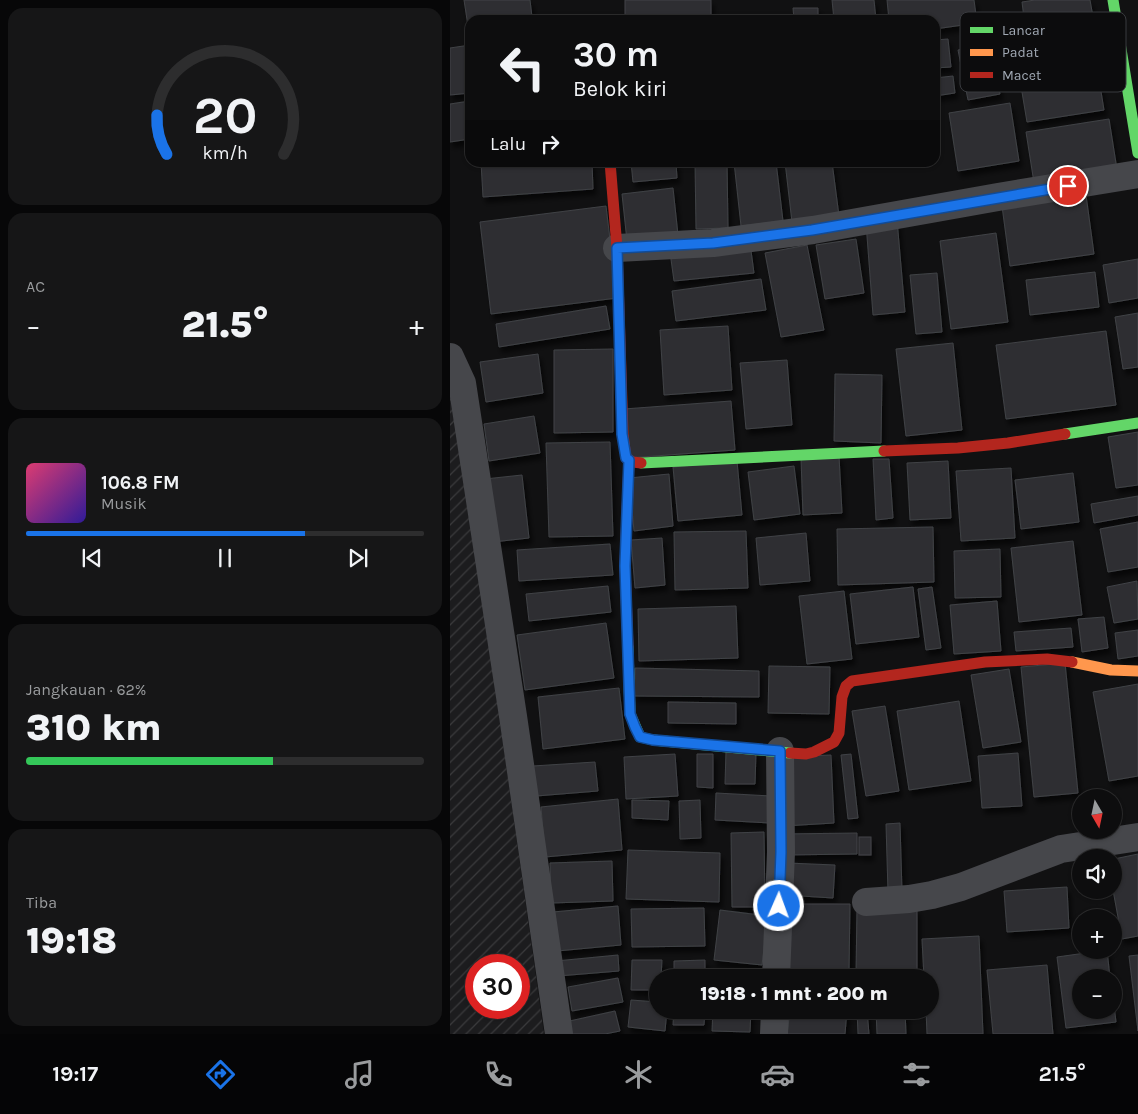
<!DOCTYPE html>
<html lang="id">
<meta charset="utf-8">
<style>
:root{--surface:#0d0d0e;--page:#161617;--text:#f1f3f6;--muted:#9a9c9e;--line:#2d2d2e;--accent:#1a73e8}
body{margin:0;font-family:Karla,sans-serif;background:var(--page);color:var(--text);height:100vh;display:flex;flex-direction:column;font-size:19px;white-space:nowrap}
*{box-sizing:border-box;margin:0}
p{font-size:16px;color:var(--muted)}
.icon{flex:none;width:28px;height:28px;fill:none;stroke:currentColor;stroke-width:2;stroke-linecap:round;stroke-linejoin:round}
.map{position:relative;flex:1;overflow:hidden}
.drawer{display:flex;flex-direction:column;gap:8px;padding:8px;background:#070708;width:450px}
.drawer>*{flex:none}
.top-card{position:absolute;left:15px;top:15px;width:475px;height:152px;border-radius:15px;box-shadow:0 1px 4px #0004,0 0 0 1px var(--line);background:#0d0d0e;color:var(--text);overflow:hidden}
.needle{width:32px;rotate:171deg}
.controls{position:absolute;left:622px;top:789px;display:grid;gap:10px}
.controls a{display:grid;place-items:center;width:50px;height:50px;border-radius:50%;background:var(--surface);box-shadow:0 1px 4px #0004,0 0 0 1px var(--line);font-size:25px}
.speed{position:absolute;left:15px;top:954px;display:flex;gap:10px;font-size:25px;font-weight:700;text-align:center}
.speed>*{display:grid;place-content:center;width:65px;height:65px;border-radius:50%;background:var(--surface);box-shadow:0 1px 4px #0004,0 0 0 1px var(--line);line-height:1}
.speed .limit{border:8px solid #d22;background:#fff;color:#111}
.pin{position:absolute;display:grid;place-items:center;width:42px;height:42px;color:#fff;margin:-21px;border:2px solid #fff;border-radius:50%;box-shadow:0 1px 5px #0007}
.me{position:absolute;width:55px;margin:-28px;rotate:2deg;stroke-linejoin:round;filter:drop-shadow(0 0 4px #0008)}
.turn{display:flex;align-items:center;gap:18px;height:105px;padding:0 25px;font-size:22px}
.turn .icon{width:65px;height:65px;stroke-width:2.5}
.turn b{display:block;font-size:35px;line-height:42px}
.then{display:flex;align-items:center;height:48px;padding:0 25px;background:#0003;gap:10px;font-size:19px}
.big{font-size:38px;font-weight:800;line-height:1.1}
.drawer .widget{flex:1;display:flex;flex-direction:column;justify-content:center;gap:8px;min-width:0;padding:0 18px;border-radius:15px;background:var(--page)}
.drawer .dial{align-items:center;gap:0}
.dial svg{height:130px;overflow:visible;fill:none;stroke:var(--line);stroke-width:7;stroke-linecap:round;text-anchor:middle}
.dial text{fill:var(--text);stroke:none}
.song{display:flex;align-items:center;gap:15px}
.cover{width:60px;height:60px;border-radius:8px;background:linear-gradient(135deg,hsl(340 70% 55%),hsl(250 70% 35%))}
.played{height:5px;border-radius:2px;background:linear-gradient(90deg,var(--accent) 70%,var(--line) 70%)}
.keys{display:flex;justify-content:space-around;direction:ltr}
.heat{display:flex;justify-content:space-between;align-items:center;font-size:28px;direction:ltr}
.charge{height:8px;border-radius:4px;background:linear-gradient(90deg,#34c759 62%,var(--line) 0)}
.trip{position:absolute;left:199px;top:969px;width:290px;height:50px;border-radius:25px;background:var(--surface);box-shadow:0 1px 4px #0004,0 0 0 1px var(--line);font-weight:800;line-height:50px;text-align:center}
.menu{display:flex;height:80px;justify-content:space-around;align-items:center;background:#050506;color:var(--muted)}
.menu .icon{width:35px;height:35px}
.menu .on{color:var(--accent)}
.menu b{font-size:22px;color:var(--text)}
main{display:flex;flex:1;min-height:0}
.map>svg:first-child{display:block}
.industrial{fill:url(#industrial-furrows);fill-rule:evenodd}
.building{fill:#2e2f32;stroke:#404246;filter:url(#shadow)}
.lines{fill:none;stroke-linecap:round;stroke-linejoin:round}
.street{stroke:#46474b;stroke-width:28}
.fast{stroke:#63d668;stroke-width:11}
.slow{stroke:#ff974d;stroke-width:11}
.jam{stroke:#b3261e;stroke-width:11}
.route-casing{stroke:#114b97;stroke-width:12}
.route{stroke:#1a73e8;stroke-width:9}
.key{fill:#0c0c0d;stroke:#393b3f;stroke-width:1}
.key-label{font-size:14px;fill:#a1a9b4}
</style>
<main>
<section class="drawer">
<div class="widget dial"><svg viewBox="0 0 100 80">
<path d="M14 69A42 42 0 1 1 86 69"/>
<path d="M14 69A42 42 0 0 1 8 45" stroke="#1a73e8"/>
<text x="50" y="56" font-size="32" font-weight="700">20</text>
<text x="50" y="72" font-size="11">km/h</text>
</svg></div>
<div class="widget"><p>AC</p>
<div class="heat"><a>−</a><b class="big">21.5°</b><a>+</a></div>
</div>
<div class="widget">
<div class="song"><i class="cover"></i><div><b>106.8 FM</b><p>Musik</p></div></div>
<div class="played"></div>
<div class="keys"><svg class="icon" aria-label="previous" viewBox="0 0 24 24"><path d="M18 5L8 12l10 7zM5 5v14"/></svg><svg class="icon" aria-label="pause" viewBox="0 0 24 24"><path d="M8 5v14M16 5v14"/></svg><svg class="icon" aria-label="next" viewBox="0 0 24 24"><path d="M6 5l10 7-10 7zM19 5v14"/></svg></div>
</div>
<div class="widget"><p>Jangkauan · 62%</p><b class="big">310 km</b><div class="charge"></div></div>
<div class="widget"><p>Tiba</p><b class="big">19:18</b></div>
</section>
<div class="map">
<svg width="688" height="1034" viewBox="0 0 688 1034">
<defs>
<pattern id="industrial-furrows" width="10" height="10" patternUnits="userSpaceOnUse" patternTransform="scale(1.25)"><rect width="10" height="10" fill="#1c1c1e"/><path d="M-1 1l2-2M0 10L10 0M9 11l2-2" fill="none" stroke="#3a3a3c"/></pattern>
<filter id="shadow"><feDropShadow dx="3" dy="5.5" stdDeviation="2.5" flood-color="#0009"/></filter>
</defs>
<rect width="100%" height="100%" fill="#111112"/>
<path class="industrial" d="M0,385L3,388L94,1034H0ZM26,965H69V1008H26Z"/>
<g class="building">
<path d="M14,0H80L82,17L59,20H20V25L18,26Z"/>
<rect x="175" y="0" width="86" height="20"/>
<path d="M382,0H424L426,20H384Z"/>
<path d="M437,0H524L527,23L485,29V20H439Z"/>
<path d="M585,0H640L643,17L575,26L572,2Z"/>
<path d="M343,8H368V20H344Z"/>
<path d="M498,39L501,67L485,68V40Z"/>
<path d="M540,44L550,94L518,100L508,50Z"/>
<path d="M20,45V93L0,95V48Z"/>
<path d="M647,67L654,110L577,122L570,80Z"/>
<path d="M503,76L505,93L485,96V78Z"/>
<path d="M20,101V139L0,142V104Z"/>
<path d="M560,103L569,161L508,171L499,113Z"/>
<path d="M659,119L668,176L585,189L576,132Z"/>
<path d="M31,162H142L143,189L33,197Z"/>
<path d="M181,162H226L227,178L183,182Z"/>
<path d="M245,162H277L278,228L246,229Z"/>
<path d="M284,162H326L333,221L291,226Z"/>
<path d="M335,162H382L389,216L342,222Z"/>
<path d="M223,188L228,235L177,241L172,194Z"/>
<path d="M636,195L644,254L560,266L552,206Z"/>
<path d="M156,206L167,298L41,314L30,222Z"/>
<path d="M447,220L455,312L423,315L416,223Z"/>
<path d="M546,233L558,322L501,329L490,241Z"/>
<path d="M406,239L414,293L375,299L366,245Z"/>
<path d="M300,243L304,273L224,281L220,252Z"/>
<path d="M357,245L374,330L331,337L315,253Z"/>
<path d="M688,259V298L659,303L653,265Z"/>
<path d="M645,272L649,307L580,315L576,280Z"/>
<path d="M487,273L492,332L466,334L460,275Z"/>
<path d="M311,279L316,310L226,321L222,291Z"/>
<path d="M156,306L160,329L49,347L46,324Z"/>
<path d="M688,313V367L673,369L665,317Z"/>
<path d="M278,326L282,390L214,395L210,330Z"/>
<path d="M656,331L666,405L556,419L546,345Z"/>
<path d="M503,343L512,430L456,436L446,349Z"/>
<path d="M163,349V432L104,433V350Z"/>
<path d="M88,354L93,393L36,402L30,362Z"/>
<path d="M337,360L342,425L296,429L290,363Z"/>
<path d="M385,374L432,375L431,443L384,441Z"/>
<path d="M281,401L285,450L178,458L174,409Z"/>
<path d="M84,416L90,453L39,461L34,424Z"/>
<path d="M688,432V485L666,488L658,437Z"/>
<path d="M160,442L163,536L99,537L96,443Z"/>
<path d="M389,456L392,513L353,515L351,458Z"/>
<path d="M423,459H439L443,518L426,520Z"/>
<path d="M287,461L292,515L228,521L223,467Z"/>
<path d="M498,461L501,518L460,520L457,463Z"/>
<path d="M344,466L350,514L304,520L298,472Z"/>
<path d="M561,468L565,538L511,541L506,471Z"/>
<path d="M623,473L629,522L571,529L565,480Z"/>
<path d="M219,474L223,526L184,531L179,478Z"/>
<path d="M72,475L79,538L43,542L35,479Z"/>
<path d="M688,496V515L644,523L641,504Z"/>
<path d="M688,522V567L658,572L650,529Z"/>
<path d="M483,527L484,582L388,585L387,529Z"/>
<path d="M296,531L298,588L225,590L224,532Z"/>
<path d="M356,533L360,581L310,585L306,538Z"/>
<path d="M212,538L215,585L185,588L181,540Z"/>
<path d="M623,541L632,615L569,622L561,548Z"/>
<path d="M160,544L163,575L69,581L67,550Z"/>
<path d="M550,549L551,597L505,598L504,551Z"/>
<path d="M687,581L688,619L664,623L657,587Z"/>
<path d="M158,586L161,612L79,621L76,594Z"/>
<path d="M463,587L469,637L406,644L400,594Z"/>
<path d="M482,587L491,648L476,650L468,589Z"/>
<path d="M394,591L402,659L357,664L349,596Z"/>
<path d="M547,601L551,651L504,654L500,605Z"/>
<path d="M286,606L288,658L189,661L188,609Z"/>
<path d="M654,617L658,648L632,652L628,619Z"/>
<path d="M156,623L164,678L75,690L67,635Z"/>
<path d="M621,628L623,647L566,651L564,632Z"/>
<path d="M688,630V656L668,659L665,633Z"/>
<path d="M615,663L628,793L584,797L571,667Z"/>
<path d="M319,666L380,667L379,714L318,713Z"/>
<path d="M185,668L309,671V697L184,696Z"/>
<path d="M559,669L571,742L533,748L521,675Z"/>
<path d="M688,684V776L659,781L643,692Z"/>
<path d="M169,688L175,739L93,749L88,697Z"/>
<path d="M509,701L521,781L459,790L447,711Z"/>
<path d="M218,702L286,703V724L218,723Z"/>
<path d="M435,706L449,791L416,796L402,711Z"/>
<path d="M276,751L306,752L305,784H275Z"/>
<path d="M568,753L572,806L532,808L528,756Z"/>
<path d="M225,754L228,796L176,799L174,757Z"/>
<path d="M247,754H263V788L247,787Z"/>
<path d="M401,754L408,818L398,819L391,755Z"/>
<path d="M381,755L384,823L334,826L331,757Z"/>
<path d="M145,762L148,791L86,796L83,766Z"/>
<path d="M266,793L321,796L320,823L265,820Z"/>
<path d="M168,799L172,850L95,857L91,807Z"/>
<path d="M182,800L219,801L218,820L182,818Z"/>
<path d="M250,800L251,838L230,839L229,801Z"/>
<path d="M450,823L452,892H438L436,824Z"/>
<path d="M314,832L315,907H282L281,833Z"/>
<path d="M407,833V854L333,855V834Z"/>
<rect x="409" y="837" width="12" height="18"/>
<path d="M178,850L270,853L269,902L176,899Z"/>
<path d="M688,854V936L672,939L663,890H664V859Z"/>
<path d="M162,861L163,901L101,903L100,863Z"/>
<path d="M337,863L385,865L383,898L335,895Z"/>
<path d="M617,887L619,928L557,932L554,891Z"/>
<path d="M336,904H400L399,970H336Z"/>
<path d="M168,906L171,945L107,951L103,912Z"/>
<path d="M254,908L255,946L182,947L181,909Z"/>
<path d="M407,908L467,909V977L406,976Z"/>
<path d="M270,910L318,916L312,965L264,960Z"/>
<path d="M529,936L533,1034H477L476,1010H480V978H474L472,939Z"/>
<path d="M657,950L660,978H631V1010H664V1005L666,1022L616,1028L607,957Z"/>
<path d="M168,955L169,971L108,976L106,961Z"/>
<path d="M688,955V1031L679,956Z"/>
<path d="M182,960H212L211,978H208V990H181Z"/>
<path d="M255,960V978H224V961Z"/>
<path d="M597,965L603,1034H543L537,970Z"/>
<path d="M264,970L302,971V978H263Z"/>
<path d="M168,978L173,1002L122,1011L118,987Z"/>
<path d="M181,1000L208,1002V1010H217L215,1031L178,1027Z"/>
<path d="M224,1010H255L254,1025H223Z"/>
<path d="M263,1010H301L300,1032L262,1031Z"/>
<path d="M340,1010H397L395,1034H337Z"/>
<path d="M407,1010H417L419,1034H408Z"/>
<path d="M426,1010H455L456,1034H427Z"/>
<path d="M165,1011L170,1031L155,1034H117L115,1022Z"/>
</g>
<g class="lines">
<g class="street">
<path d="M167,248L263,243L363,230L548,197L688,174"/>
<path d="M0,357L12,383L63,716L109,1034"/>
<path d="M416,902L459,899L482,895L511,887L611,849L688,837"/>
<path d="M326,978L331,852L330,751"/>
<path d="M324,1034L325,1010"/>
</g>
<g class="fast">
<path d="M663,0L688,153"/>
<path d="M615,434L688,423"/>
<path d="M191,463L434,451"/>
<path d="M178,647L180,714L190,737L203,740L340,753"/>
</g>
<path class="slow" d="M622,662L661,670L688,671"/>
<g class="jam">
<path d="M160,162L167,248L173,434L176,458L183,462L191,463"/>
<path d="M434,451L508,448L558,443L615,434"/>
<path d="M178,647L175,566L179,461"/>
<path d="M340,753L356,754L364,752L384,742L389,733L392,697L396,686L402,681L535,662L597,659L622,662"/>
</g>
</g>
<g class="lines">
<defs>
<path id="route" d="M329,906L331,852L330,751L203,740L190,737L185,727L180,714L175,566L179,460L176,458L172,434L167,248L263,243L362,230L618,186"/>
</defs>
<use href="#route" class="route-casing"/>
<use href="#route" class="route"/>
</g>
<rect x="510" y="12" width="166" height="80" rx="8" class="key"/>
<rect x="520" y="27" width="23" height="6" fill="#63d668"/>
<rect x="520" y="49" width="23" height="7" fill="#ff974d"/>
<rect x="520" y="72" width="23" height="6" fill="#b3261e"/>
<g class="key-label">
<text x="552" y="35">Lancar</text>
<text x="552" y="57">Padat</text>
<text x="552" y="80">Macet</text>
</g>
</svg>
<div class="controls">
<a><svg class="needle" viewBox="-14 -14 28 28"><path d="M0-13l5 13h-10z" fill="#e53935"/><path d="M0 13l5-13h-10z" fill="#9a9c9e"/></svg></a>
<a><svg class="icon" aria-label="sound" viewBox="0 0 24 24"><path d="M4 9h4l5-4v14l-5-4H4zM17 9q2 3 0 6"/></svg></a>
<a>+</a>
<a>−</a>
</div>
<div class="speed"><div class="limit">30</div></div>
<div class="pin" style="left:618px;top:186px;background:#d93025"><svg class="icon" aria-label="arrive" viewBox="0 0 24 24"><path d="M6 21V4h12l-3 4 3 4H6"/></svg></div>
<svg class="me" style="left:329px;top:906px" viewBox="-20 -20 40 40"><circle r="17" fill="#1a73e8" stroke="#fff" stroke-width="3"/><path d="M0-11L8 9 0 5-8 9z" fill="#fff"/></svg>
<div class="trip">19:18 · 1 mnt · 200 m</div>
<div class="top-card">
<div class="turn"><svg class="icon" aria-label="left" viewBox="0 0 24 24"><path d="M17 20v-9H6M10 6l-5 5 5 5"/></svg><div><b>30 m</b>Belok kiri</div></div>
<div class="then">Lalu<svg class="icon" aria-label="right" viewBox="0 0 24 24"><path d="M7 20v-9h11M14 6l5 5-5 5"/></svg></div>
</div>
</div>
</main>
<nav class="menu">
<b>19:17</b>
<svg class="icon on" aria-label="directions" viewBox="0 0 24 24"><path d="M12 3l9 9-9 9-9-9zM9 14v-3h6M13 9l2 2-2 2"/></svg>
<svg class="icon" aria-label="music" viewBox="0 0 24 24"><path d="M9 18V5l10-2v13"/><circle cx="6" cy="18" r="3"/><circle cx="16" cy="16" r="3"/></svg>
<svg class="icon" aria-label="phone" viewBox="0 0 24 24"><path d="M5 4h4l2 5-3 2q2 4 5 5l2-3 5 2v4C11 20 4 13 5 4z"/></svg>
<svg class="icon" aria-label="climate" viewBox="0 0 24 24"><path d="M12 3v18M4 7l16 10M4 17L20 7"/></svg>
<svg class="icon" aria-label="car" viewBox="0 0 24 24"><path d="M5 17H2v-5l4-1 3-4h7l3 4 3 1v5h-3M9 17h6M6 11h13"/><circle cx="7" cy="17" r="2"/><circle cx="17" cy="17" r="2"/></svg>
<svg class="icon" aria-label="filters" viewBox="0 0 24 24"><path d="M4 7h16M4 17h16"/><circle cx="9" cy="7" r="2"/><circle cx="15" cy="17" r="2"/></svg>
<b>21.5°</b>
</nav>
